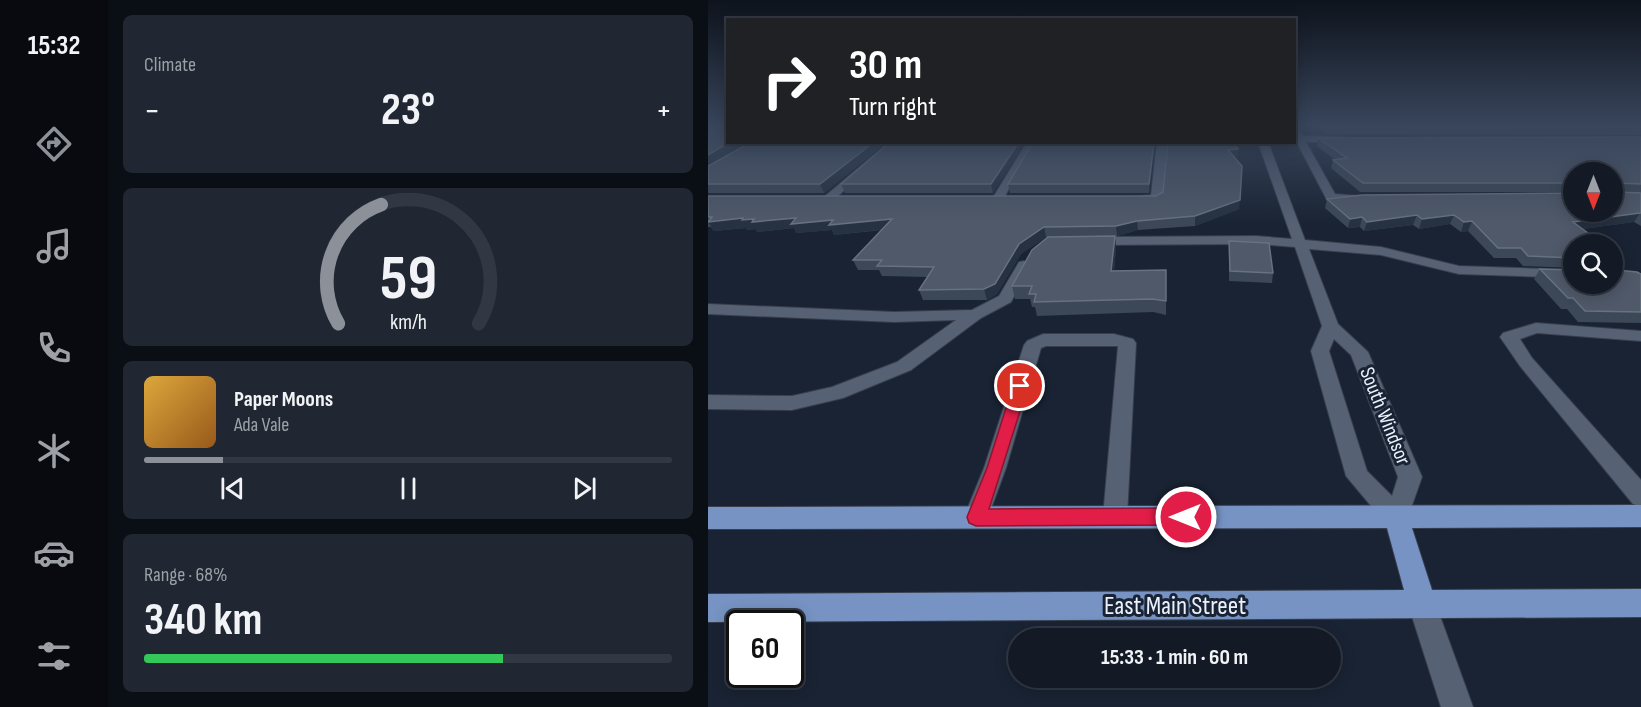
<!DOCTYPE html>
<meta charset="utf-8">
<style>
:root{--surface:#131a26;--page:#202732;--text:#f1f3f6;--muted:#9da1a7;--line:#323843;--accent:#8c9099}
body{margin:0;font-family:"Sofia Sans Condensed",sans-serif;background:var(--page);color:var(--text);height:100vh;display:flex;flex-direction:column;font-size:22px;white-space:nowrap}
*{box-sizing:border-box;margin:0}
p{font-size:20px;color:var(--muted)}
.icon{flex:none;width:33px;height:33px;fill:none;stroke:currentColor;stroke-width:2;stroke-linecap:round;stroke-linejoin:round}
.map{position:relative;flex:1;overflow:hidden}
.panel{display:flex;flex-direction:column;gap:15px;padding:15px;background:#0a0e15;width:600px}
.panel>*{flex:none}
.banner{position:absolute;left:18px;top:18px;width:570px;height:126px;border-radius:0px;box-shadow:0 3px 15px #0003,0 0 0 2px var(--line);background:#202124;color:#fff;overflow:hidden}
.needle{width:39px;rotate:180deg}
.controls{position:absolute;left:855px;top:162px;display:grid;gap:12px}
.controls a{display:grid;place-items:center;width:60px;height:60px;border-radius:50%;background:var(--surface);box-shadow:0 3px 15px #0003,0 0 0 2px var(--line);font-size:30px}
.speed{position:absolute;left:18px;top:610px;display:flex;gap:12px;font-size:30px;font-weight:700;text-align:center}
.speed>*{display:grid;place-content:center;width:78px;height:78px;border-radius:50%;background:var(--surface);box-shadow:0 3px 15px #0003,0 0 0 2px var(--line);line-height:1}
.speed .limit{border:3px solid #111;border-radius:9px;background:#fff;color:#111}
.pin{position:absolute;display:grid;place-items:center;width:51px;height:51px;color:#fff;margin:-26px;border:3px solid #fff;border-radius:50%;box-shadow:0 2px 6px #0007}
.me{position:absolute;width:66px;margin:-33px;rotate:270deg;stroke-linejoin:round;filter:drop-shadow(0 0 4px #0008)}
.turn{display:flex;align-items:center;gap:21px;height:126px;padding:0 24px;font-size:27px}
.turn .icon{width:78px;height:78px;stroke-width:2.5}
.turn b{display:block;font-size:42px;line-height:51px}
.big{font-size:45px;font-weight:700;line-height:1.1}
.panel .card{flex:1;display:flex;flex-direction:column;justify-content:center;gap:9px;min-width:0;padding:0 21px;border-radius:9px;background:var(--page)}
.panel .dial{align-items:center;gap:0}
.dial svg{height:156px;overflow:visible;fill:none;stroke:var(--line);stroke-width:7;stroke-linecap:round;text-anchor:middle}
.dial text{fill:var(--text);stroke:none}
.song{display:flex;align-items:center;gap:18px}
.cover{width:72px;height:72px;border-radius:9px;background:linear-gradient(135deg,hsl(40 70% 55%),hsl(30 70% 35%))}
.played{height:6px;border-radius:3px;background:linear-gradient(90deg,var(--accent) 15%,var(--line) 15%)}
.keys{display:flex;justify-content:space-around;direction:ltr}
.heat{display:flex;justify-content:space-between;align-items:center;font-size:33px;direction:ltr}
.charge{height:9px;border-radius:4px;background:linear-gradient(90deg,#34c759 68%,var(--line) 0)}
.trip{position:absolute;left:300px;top:628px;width:333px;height:60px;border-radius:30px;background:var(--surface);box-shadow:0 3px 15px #0003,0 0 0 2px var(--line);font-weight:700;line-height:60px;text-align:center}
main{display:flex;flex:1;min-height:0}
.tab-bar{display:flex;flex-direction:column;width:108px;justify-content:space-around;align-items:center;background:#080a0f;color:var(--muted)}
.tab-bar .icon{width:42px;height:42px}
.tab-bar .selected{color:var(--accent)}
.tab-bar b{font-size:27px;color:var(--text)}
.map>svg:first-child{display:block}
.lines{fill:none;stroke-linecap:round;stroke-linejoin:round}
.minor-casing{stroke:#373e4c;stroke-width:2}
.major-casing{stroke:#373e4c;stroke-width:2}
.minor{fill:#566174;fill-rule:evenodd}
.major{fill:#7693c3;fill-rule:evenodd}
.wall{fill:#3c4757}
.shaded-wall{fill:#263141}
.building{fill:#4f5969;stroke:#677180;stroke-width:1.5}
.route{fill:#e11d48;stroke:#92132f;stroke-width:1.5}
.labels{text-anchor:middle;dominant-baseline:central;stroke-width:6;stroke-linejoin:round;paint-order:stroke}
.street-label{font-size:21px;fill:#eaf1fd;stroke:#192333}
.near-street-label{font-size:26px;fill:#eaf1fd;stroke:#192333}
</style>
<main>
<nav class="tab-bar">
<b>15:32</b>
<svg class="icon selected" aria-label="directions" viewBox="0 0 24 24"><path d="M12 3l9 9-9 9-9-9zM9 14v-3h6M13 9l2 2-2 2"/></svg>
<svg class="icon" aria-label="music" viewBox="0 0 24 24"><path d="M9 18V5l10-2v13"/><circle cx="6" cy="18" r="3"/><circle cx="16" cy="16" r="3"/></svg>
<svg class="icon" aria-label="phone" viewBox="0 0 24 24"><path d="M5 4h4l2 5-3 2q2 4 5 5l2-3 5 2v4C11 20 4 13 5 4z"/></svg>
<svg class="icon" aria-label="climate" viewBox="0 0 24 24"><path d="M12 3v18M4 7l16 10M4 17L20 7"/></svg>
<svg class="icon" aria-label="car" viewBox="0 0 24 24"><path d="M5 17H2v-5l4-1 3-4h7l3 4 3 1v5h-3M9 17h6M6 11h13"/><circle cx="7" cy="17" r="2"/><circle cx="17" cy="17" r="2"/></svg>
<svg class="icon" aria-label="filters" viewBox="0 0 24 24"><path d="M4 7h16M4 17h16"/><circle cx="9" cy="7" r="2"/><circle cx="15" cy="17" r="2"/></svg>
</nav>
<section class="panel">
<div class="card"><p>Climate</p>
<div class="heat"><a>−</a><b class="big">23°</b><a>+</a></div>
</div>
<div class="card dial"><svg viewBox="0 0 100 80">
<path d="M14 69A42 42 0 1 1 86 69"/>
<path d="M14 69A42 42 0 0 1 36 8" stroke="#8c9099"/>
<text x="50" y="56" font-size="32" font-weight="700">59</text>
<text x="50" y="72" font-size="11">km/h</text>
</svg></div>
<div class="card">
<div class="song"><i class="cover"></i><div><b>Paper Moons</b><p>Ada Vale</p></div></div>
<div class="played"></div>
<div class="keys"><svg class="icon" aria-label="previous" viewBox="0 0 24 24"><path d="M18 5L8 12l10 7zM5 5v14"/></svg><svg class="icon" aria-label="pause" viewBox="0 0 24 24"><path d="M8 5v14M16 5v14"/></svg><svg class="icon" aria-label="next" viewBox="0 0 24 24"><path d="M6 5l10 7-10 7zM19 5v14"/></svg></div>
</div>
<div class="card"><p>Range · 68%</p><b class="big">340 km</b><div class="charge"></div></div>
</section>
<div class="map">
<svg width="933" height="707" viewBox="0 0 933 707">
<rect width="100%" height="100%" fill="#192333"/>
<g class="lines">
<defs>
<g id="minor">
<path d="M586,125L595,136L637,137V141L634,142H598L627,194L652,196V200H619L586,137Z"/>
<path d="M182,142H192L124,201H116V197Z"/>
<path d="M319,142H328L294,201H286L284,199Z"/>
<path d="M449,142H459L454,199L448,203L424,201V197L443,195Z"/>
<path d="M550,142H560L597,240L673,247L751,266L866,270V278L751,274L673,255L601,249L630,324L660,352L714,477L697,525L688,528L679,525L638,476L603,351L614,326L587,247L548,244L384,245L377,241L384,237L548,236L584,239ZM626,339L643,355L690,477L684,496L659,471L621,351Z"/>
<path d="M316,261L323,265L303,302L273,318L203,370L135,398L84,410L0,409V395L84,396L124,387L189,362L248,320L186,322L0,314V304L186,312L264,310L291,296L311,262Z"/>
<path d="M828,323L933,331V341L829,333L812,339L824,358L933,480V507L925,504L812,366L792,337L795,333Z"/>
<path d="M335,334H406L425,339L428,343L419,517L416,525L407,528L398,525L395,517L410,346H338L333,348L298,468L280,517L277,525L268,528L259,525L256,517L276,468L316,345L319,341Z"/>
<path d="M714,590L724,594L765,707H733L700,604L704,594Z"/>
</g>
<path id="major" d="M933,505V527L704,528L724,590L933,589V617L0,622V594L696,590L679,528L0,529V507Z"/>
</defs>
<use href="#minor" class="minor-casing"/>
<use href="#major" class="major-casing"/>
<use href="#minor" class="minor"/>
<use href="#major" class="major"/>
</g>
<g class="wall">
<path d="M604,125H933V135L617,134Z"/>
<path d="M933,137V226L926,222L875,229L866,244V268L815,266L808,258H786L760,231L753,232L742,224L711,229L705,225L656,231L652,227L640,228L617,208L619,199L904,212L866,172V192H652L623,168L625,160H627L609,146L610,138Z"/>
<path d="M43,142H179L116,193H0V166Z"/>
<path d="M182,142H317L285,193H137L133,184Z"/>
<path d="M447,142L441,193H302L300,184Z"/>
<path d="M530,149L529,157H526L531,209L487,226L430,230L409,236L338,237L313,254L289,294L279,300H215L211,290L219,277L174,276L171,270H150L145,260L174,230L126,235L124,230L88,233L86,228L49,232L48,229L39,230L38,228L6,231L3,227H0V196H448Z"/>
<path d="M407,236L408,248L406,271L458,270V315L445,312L329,316L327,307H324L322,299H307L304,286Z"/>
<path d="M521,241L565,273L564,283L521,281Z"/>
<path d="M909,265V270L933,274V323L870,322L859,309H853L826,279L832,269L866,284Z"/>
</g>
<g class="shaded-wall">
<path d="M22,142H40L0,165V155Z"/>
<path d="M166,142H179L116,193L112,184Z"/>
<path d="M311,142H317L285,193L283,184Z"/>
<path d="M446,142H447L441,193V184Z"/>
<path d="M530,149L529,157L520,158V150Z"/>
<path d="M532,200L531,209L487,226V216Z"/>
<path d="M932,213L926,222L860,231L865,222Z"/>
<path d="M709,215L705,225L656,231L659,222Z"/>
<path d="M746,215L742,224L711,229L714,219Z"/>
<path d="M654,217L652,227L640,228L642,219Z"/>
<path d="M35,218L46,219L88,218L125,220L184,219L188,228L126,235L124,230L88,233L86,228L49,232L48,229L39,230L38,228L6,231L0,222Z"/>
<path d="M429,221L430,230L409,236L408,226Z"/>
<path d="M764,221L760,231L753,232L756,222Z"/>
<path d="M336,227L338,237L313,254L289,294L279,300L276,289L311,244Z"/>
<path d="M407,236L408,248L405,283L403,271Z"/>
</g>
<g class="building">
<path d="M0,125H20V142H22L0,155Z"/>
<path d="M616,125H933V127L618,126Z"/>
<path d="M933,137V184L909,183L908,192L933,193V213H932L865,222L895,244H866V258L820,256L813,248H790L764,221L756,222L746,215L714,219L709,215L659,222L654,217L642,219L619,199L654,195L866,193V212H904V172H866V183H655L625,160L639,158L610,138Z"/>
<path d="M43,142H166L112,184H0V166Z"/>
<path d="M182,142H311L283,184H133Z"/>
<path d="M325,142H446L441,184H300Z"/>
<path d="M460,142H524L530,149L520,150L534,166L532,200L487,216L429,221L408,226L336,227L311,244L287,284L276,289L211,290L226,267L169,266L174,260H145L184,219L121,225L125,220L83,224L88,218L44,222L46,219L34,220L35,218L0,222L4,217H0V196H448L455,192Z"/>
<path d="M407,236L403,271L458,270V301L444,299L326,302L328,294H321L324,286H304L324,250L340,237Z"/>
<path d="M521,241L561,243L565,273L522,271Z"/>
<path d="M904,252L913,259L908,261L909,270L929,272L933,274V312L877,311L865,298H860L832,269L866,270V284H904Z"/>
</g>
<linearGradient id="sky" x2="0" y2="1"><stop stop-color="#0e131c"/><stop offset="0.56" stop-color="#38455b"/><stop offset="1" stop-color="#38455b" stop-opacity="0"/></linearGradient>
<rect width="933" height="224" fill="url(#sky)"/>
<path class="route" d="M312,381L320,386L281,509L478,508L484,511L487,517L484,523L478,525L268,526L261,523L259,517L279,468L305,386Z"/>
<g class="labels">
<g class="street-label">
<text transform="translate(677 416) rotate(68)">South Windsor</text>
</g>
<g class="near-street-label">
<text x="467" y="606">East Main Street</text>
</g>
</g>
</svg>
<div class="controls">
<a><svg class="needle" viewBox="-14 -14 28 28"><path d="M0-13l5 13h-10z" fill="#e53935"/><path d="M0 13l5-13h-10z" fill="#9da1a7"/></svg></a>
<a><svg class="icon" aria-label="search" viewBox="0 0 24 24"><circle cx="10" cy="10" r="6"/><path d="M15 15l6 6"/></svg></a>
</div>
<div class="speed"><div class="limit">60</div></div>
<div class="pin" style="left:312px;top:386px;background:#d93025"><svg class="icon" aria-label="arrive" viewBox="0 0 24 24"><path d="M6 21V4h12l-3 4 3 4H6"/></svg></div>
<svg class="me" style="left:478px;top:517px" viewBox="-20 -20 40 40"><circle r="17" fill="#e11d48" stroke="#fff" stroke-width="3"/><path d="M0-11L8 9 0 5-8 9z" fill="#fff"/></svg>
<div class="trip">15:33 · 1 min · 60 m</div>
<div class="banner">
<div class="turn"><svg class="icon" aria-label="right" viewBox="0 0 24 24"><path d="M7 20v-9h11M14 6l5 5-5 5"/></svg><div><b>30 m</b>Turn right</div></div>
</div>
</div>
</main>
